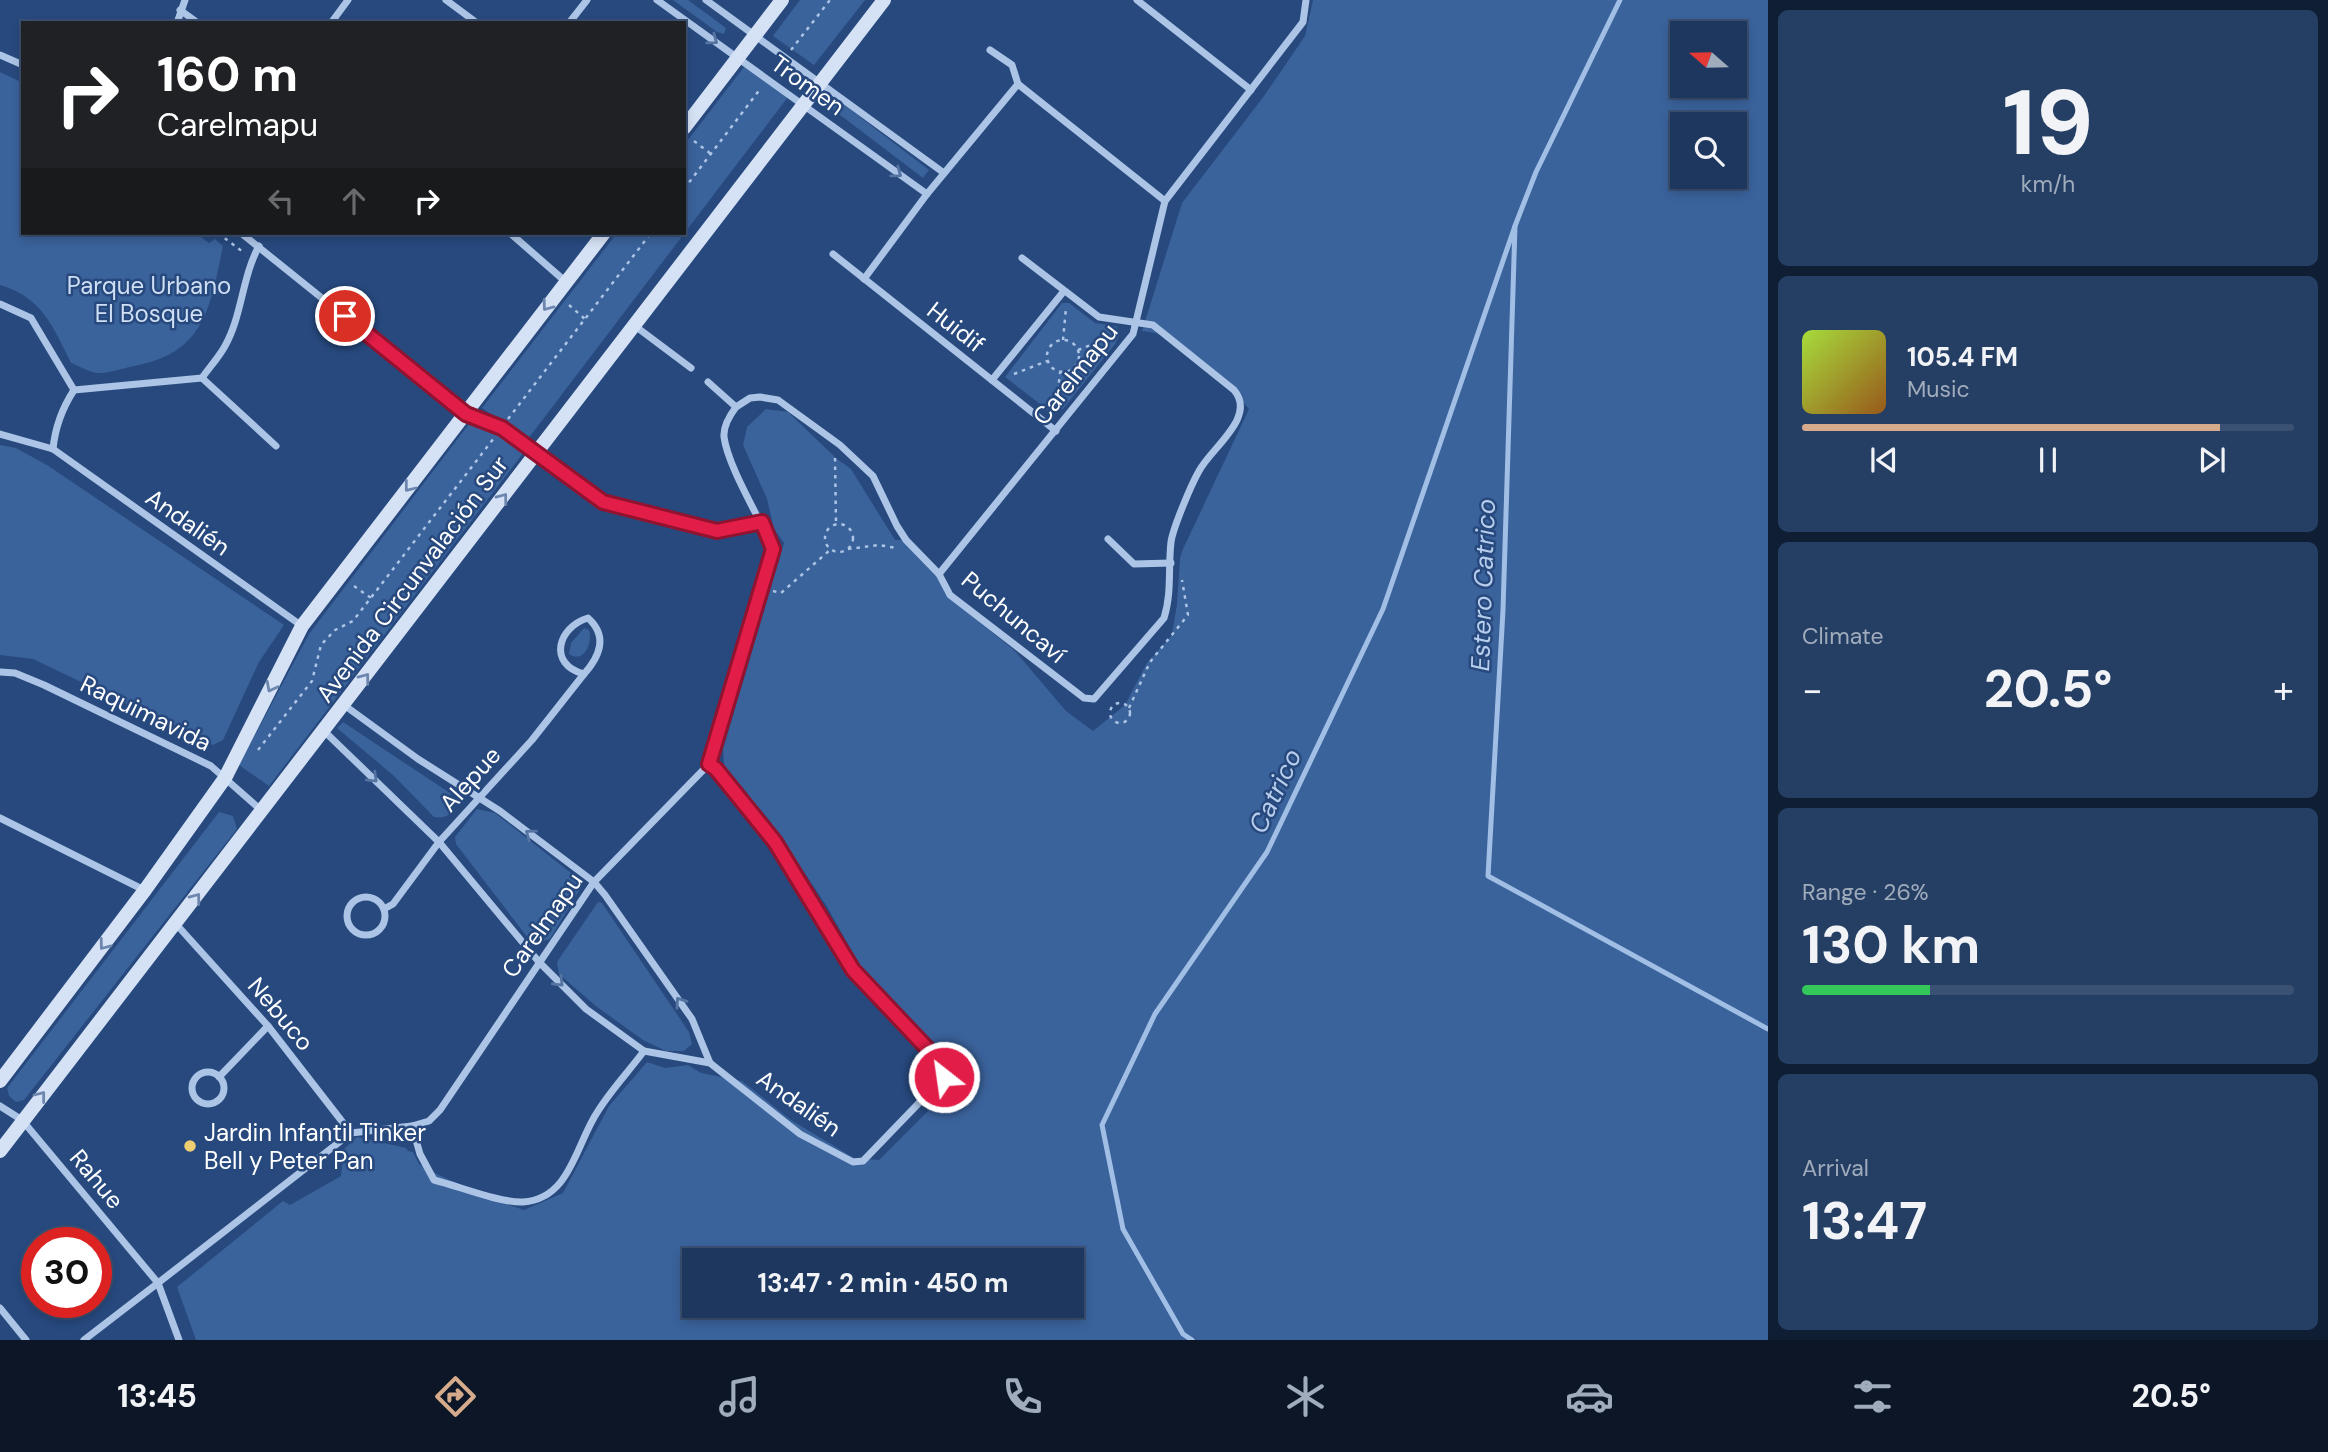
<!DOCTYPE html>
<meta charset="utf-8">
<style>
:root{--surface:#1d375e;--page:#253f64;--text:#f1f3f6;--muted:#a0acbc;--line:#3b5173;--accent:#d6ab8b}
body{margin:0;font-family:"DM Sans",sans-serif;background:var(--page);color:var(--text);height:100vh;display:flex;flex-direction:column;font-size:26px;white-space:nowrap}
*{box-sizing:border-box;margin:0}
p{font-size:23px;color:var(--muted)}
.icon{flex:none;width:38px;height:38px;fill:none;stroke:currentColor;stroke-width:2;stroke-linecap:round;stroke-linejoin:round}
.map{position:relative;flex:1;overflow:hidden}
.sheet{display:flex;flex-direction:column;gap:10px;padding:10px;background:#101e34;width:560px}
.sheet>*{flex:none}
.top-card{position:absolute;left:21px;top:21px;width:665px;height:214px;border-radius:0px;box-shadow:0 4px 10px #0003,0 0 0 2px var(--line);background:#202124;color:#fff;overflow:hidden}
.needle{width:46px;rotate:290deg}
.tools{position:absolute;left:1670px;top:21px;display:grid;gap:14px}
.tools a{display:grid;place-items:center;width:77px;height:77px;border-radius:0px;background:var(--surface);box-shadow:0 4px 10px #0003,0 0 0 2px var(--line);font-size:35px}
.speed{position:absolute;left:21px;top:1227px;display:flex;gap:14px;font-size:35px;font-weight:700;text-align:center}
.speed>*{display:grid;place-content:center;width:91px;height:91px;border-radius:50%;background:var(--surface);box-shadow:0 4px 10px #0003,0 0 0 2px var(--line);line-height:1}
.speed .limit{border:10px solid #d22;background:#fff;color:#111}
.pin{position:absolute;display:grid;place-items:center;width:60px;height:60px;color:#fff;margin:-30px;border:4px solid #fff;border-radius:50%;box-shadow:0 2px 7px #0007}
.me{position:absolute;width:77px;margin:-38px;rotate:330deg;stroke-linejoin:round;filter:drop-shadow(0 0 5px #0008)}
.turn{display:flex;align-items:center;gap:24px;height:147px;padding:0 21px;font-size:32px}
.turn .icon{width:91px;height:91px;stroke-width:2.5}
.turn b{display:block;font-size:49px;line-height:60px}
.lanes{display:flex;align-items:center;height:66px;padding:0 21px;background:#0003;justify-content:center;gap:35px;direction:ltr}
.lanes .off{opacity:.35}
.big{font-size:52px;font-weight:700;line-height:1.1}
.sheet .card{flex:1;display:flex;flex-direction:column;justify-content:center;gap:10px;min-width:0;padding:0 24px;border-radius:10px;background:var(--page)}
.sheet .dial{align-items:center;gap:0}
.dial b{font-size:91px;line-height:1}
.song{display:flex;align-items:center;gap:21px}
.cover{width:84px;height:84px;border-radius:10px;background:linear-gradient(135deg,hsl(80 70% 55%),hsl(30 70% 35%))}
.played{height:7px;border-radius:4px;background:linear-gradient(90deg,var(--accent) 85%,var(--line) 85%)}
.keys{display:flex;justify-content:space-around;direction:ltr}
.heat{display:flex;justify-content:space-between;align-items:center;font-size:38px;direction:ltr}
.charge{height:10px;border-radius:5px;background:linear-gradient(90deg,#34c759 26%,var(--line) 0)}
.trip{position:absolute;left:682px;top:1248px;width:402px;height:70px;border-radius:0px;background:var(--surface);box-shadow:0 4px 10px #0003,0 0 0 2px var(--line);font-weight:700;line-height:70px;text-align:center}
.menu{display:flex;height:112px;justify-content:space-around;align-items:center;background:#0c1626;color:var(--muted)}
.menu .icon{width:49px;height:49px}
.menu .on{color:var(--accent)}
.menu b{font-size:32px;color:var(--text)}
main{display:flex;flex:1;min-height:0}
.map>svg:first-child{display:block}
.green{fill:#3a629b;fill-rule:evenodd}
.lines{fill:none;stroke-linecap:round;stroke-linejoin:round}
.stream{stroke:#a1bee5;stroke-width:5}
.path{stroke:#acc4e5;stroke-width:2.5;stroke-dasharray:3.5 5;stroke-linecap:butt}
.minor{stroke:#acc4e5;stroke-width:7}
.secondary{stroke:#d5e2f5;stroke-width:14}
.oneway{stroke:#5674a2}
.oneway2{stroke:#6d86ae}
.route-casing{stroke:#92132f;stroke-width:18}
.route{stroke:#e11d48;stroke-width:12}
.poi-dot{fill:#edce72;stroke:#27497e;stroke-width:2.5}
.labels{text-anchor:middle;dominant-baseline:central;stroke-width:5;stroke-linejoin:round;paint-order:stroke}
.street-label{font-size:24px;fill:#fff;stroke:#27497e}
.park-label{font-size:24px;fill:#cfdff4;stroke:#27497e}
.poi-label{font-size:24px;fill:#fff;stroke:#27497e;text-anchor:start}
.water-label{font-size:26px;font-style:italic;fill:#b8ceed;stroke:#27497e}
</style>
<main>
<div class="map">
<svg width="1768" height="1340" viewBox="0 0 1768 1340">
<rect width="100%" height="100%" fill="#27497e"/>
<g class="green">
<path d="M673,0H688L726,28L724,34L717,32Z"/>
<path d="M800,0H865L814,65L773,36Z"/>
<path d="M1313,0H1768V1340H196L177,1287L283,1201L290,1205L341,1176L344,1149L357,1137L406,1148L408,1151L413,1152L419,1164L437,1174L489,1198L524,1210L563,1193L609,1106L647,1062L665,1068L688,1065L701,1073L742,1081L791,1120L854,1158L879,1160L949,1090L950,1064L861,968L826,905L769,820L724,766L723,749L784,543L774,529L767,499L743,445L747,427L766,409L788,412L837,459L851,469L895,540H908L961,607L1014,650L1066,711L1093,731L1125,705L1147,663L1172,635L1177,604L1180,558L1183,549L1249,409L1225,383L1169,335L1142,331L1182,203L1264,96L1305,36ZM1682,33H1734V86H1682ZM1682,124H1734V177H1682ZM695,1260H1073V1306H695Z"/>
<path d="M744,67L788,97L528,439L482,408L617,233H684V145Z"/>
<path d="M0,72L23,83V233H196L209,243L215,239L223,246C210,308 205,353 134,366C123,368 108,374 97,373C89,372 79,366 71,363C53,327 42,297 0,285Z"/>
<path d="M834,97L929,170L923,178L827,105Z"/>
<path d="M1062,303H1069L1095,323L1116,326L1120,334L1115,344L1063,409L1049,411L1005,377Z"/>
<path d="M472,420L499,432L524,452L269,786L239,765L309,634Z"/>
<path d="M0,445L16,448L47,465L284,625L259,662L223,740L213,745L33,659L0,655Z"/>
<path d="M584,628L589,630C593,643 584,664 569,654L571,643Z"/>
<path d="M343,722L450,793L455,801C453,814 447,819 434,817L394,776L337,728Z"/>
<path d="M477,809L495,813L576,877L580,889L550,939L540,942L528,938L456,844L455,837Z"/>
<path d="M219,812L233,816L237,829L24,1100L16,1102L9,1096L7,1088Z"/>
<path d="M598,902L602,903L689,1032L692,1044L684,1051H666L643,1040L597,1007L559,974L557,962Z"/>
</g>
<g class="lines">
<g class="stream">
<path d="M1620,0L1536,172L1515,226L1503,610L1488,876L1768,1029"/>
<path d="M1192,1340L1183,1334L1123,1229L1102,1125L1155,1014L1267,852L1383,609L1515,226"/>
</g>
<g class="path">
<path d="M791,50L830,0"/>
<path d="M694,141L711,154"/>
<path d="M684,189L761,88"/>
<path d="M218,233L243,252"/>
<path d="M641,233L647,237"/>
<path d="M569,305L585,319"/>
<circle cx="1063" cy="356" r="16"/>
<path d="M1063,340L1066,308"/>
<path d="M1078,350L1116,335"/>
<path d="M1014,374L1047,361"/>
<path d="M1056,408L1060,373"/>
<path d="M508,419L651,233"/>
<path d="M835,458L836,524"/>
<circle cx="839" cy="538" r="14"/>
<path d="M848,549L879,545L896,548"/>
<path d="M354,586L371,598"/>
<path d="M773,591L781,593L830,550"/>
<circle cx="1120" cy="713" r="10"/>
<path d="M1129,708L1150,662L1188,615L1182,580"/>
<path d="M258,750L312,681L321,645L335,630L353,621L494,438"/>
</g>
<g class="minor">
<path d="M446,0L477,23"/>
<path d="M657,0L927,194"/>
<path d="M706,0L944,173"/>
<path d="M1137,0L1251,90"/>
<path d="M180,10L198,23"/>
<path d="M177,23L185,0"/>
<path d="M331,23L348,0"/>
<path d="M569,23L587,0"/>
<path d="M990,50L1012,65L1018,84"/>
<path d="M0,55L23,65"/>
<path d="M241,233L466,414L502,428L603,502L717,531L762,522"/>
<path d="M510,233L566,282"/>
<path d="M833,254L1056,431"/>
<path d="M864,279L927,194L1018,84L1165,201"/>
<path d="M0,304L31,318L74,390"/>
<path d="M635,326L691,368"/>
<path d="M202,378L276,446"/>
<path d="M992,380L1064,291"/>
<path d="M708,382L736,407L750,398L760,397L778,400L840,445L873,476L897,526L906,540L939,574L950,595L1084,698L1094,699L1164,618C1172,593 1168,568 1171,542C1173,528 1191,485 1199,471C1212,447 1257,417 1234,390L1153,325L1099,317L1022,258"/>
<path d="M74,390L202,378C209,368 219,357 225,346C242,316 242,277 259,246"/>
<path d="M0,434L53,449L302,626"/>
<path d="M53,449C55,428 63,407 74,390"/>
<path d="M1108,539L1134,564L1171,563"/>
<path d="M939,574L1133,334L1165,201L1303,22L1306,0"/>
<path d="M588,618C608,636 600,656 584,674C547,664 558,627 588,618Z"/>
<path d="M0,672L15,673L44,685L211,766L262,811"/>
<path d="M344,705L418,759L500,811L594,882L605,895L692,1019L710,1063"/>
<path d="M324,731L439,842L539,962L586,1009L644,1051L710,1063L800,1134L853,1162L863,1161L944,1077L942,1064L853,970L775,842L716,769L709,764"/>
<path d="M0,818L144,890"/>
<circle cx="366" cy="916" r="19"/>
<path d="M384,909L393,904L439,842L532,740L584,674"/>
<path d="M176,924L268,1026L351,1133"/>
<circle cx="208" cy="1088" r="16"/>
<path d="M219,1077L268,1026"/>
<path d="M0,1106L22,1120L158,1283L84,1340"/>
<path d="M412,1126L420,1154L434,1180C458,1186 500,1203 523,1202C571,1199 576,1143 598,1111C611,1090 629,1071 644,1051"/>
<path d="M0,1308L26,1340"/>
<path d="M179,1340L158,1283L351,1133L412,1126L429,1121L440,1110L594,882L709,764L773,549C760,518 728,467 724,437C723,426 730,415 736,407"/>
</g>
<g class="secondary">
<path d="M684,128L782,0"/>
<path d="M0,1081L145,890L225,778L302,626L604,233"/>
<path d="M0,1151L884,0"/>
</g>
</g>
<defs><path id="oneway-chevron" d="M-2-3.5L2.5 0L-2 3.5" fill="none" stroke-width="1.6" stroke-linecap="round" stroke-linejoin="round" transform="scale(1.75)"/></defs>
<g class="oneway">
<use href="#oneway-chevron" transform="translate(713 40) rotate(36)"/>
<use href="#oneway-chevron" transform="translate(897 173) rotate(36)"/>
<use href="#oneway-chevron" transform="translate(373 778) rotate(44)"/>
<use href="#oneway-chevron" transform="translate(530 834) rotate(-143)"/>
<use href="#oneway-chevron" transform="translate(559 982) rotate(45)"/>
<use href="#oneway-chevron" transform="translate(680 1002) rotate(-125)"/>
</g>
<g class="oneway2">
<use href="#oneway-chevron" transform="translate(547 306) rotate(127)"/>
<use href="#oneway-chevron" transform="translate(409 487) rotate(128)"/>
<use href="#oneway-chevron" transform="translate(503 498) rotate(-53)"/>
<use href="#oneway-chevron" transform="translate(365 678) rotate(-53)"/>
<use href="#oneway-chevron" transform="translate(271 687) rotate(117)"/>
<use href="#oneway-chevron" transform="translate(196 898) rotate(-53)"/>
<use href="#oneway-chevron" transform="translate(104 945) rotate(127)"/>
<use href="#oneway-chevron" transform="translate(41 1096) rotate(-52)"/>
</g>
<g class="lines">
<defs>
<path id="route" d="M345,316L466,414L502,428L603,502L717,531L762,522L773,549L709,764L716,769L775,842L853,970L942,1064L944,1077"/>
</defs>
<use href="#route" class="route-casing"/>
<use href="#route" class="route"/>
</g>
<circle class="poi-dot" cx="190" cy="1146" r="7"/>
<g class="labels">
<g class="street-label">
<text transform="translate(808 85) rotate(36)">Tromen</text>
<text transform="translate(956 327) rotate(38)">Huidif</text>
<text transform="translate(1075 374) rotate(-52)">Carelmapu</text>
<text transform="translate(188 522) rotate(35)">Andalién</text>
<text transform="translate(412 579) rotate(-53)">Avenida Circunvalación Sur</text>
<text transform="translate(1014 617) rotate(40)">Puchuncaví</text>
<text transform="translate(146 713) rotate(26)">Raquimavida</text>
<text transform="translate(470 779) rotate(-48)">Alepue</text>
<text transform="translate(542 925) rotate(-55)">Carelmapu</text>
<text transform="translate(281 1014) rotate(50)">Nebuco</text>
<text transform="translate(799 1103) rotate(35)">Andalién</text>
<text transform="translate(97 1179) rotate(50)">Rahue</text>
</g>
<g class="park-label">
<text x="149" y="285">Parque Urbano<tspan x="149" dy="28">El Bosque</tspan></text>
</g>
<g class="poi-label">
<text x="204" y="1132">Jardin Infantil Tinker<tspan x="204" dy="28">Bell y Peter Pan</tspan></text>
</g>
<g class="water-label">
<text transform="translate(1483 585) rotate(-88)">Estero Catrico</text>
<text transform="translate(1275 791) rotate(-65)">Catrico</text>
</g>
</g>
</svg>
<div class="tools">
<a><svg class="needle" viewBox="-14 -14 28 28"><path d="M0-13l5 13h-10z" fill="#e53935"/><path d="M0 13l5-13h-10z" fill="#a0acbc"/></svg></a>
<a><svg class="icon" aria-label="search" viewBox="0 0 24 24"><circle cx="10" cy="10" r="6"/><path d="M15 15l6 6"/></svg></a>
</div>
<div class="speed"><div class="limit">30</div></div>
<div class="pin" style="left:345px;top:316px;background:#d93025"><svg class="icon" aria-label="arrive" viewBox="0 0 24 24"><path d="M6 21V4h12l-3 4 3 4H6"/></svg></div>
<svg class="me" style="left:944px;top:1077px" viewBox="-20 -20 40 40"><circle r="17" fill="#e11d48" stroke="#fff" stroke-width="3"/><path d="M0-11L8 9 0 5-8 9z" fill="#fff"/></svg>
<div class="trip">13:47 · 2 min · 450 m</div>
<div class="top-card">
<div class="turn"><svg class="icon" aria-label="right" viewBox="0 0 24 24"><path d="M7 20v-9h11M14 6l5 5-5 5"/></svg><div><b>160 m</b>Carelmapu</div></div>
<div class="lanes"><svg class="icon off" aria-label="left" viewBox="0 0 24 24"><path d="M17 20v-9H6M10 6l-5 5 5 5"/></svg><svg class="icon off" aria-label="ahead" viewBox="0 0 24 24"><path d="M12 20V5M6 11l6-6 6 6"/></svg><svg class="icon" aria-label="right" viewBox="0 0 24 24"><path d="M7 20v-9h11M14 6l5 5-5 5"/></svg></div>
</div>
</div>
<section class="sheet">
<div class="card dial"><b>19</b><p>km/h</p></div>
<div class="card">
<div class="song"><i class="cover"></i><div><b>105.4 FM</b><p>Music</p></div></div>
<div class="played"></div>
<div class="keys"><svg class="icon" aria-label="previous" viewBox="0 0 24 24"><path d="M18 5L8 12l10 7zM5 5v14"/></svg><svg class="icon" aria-label="pause" viewBox="0 0 24 24"><path d="M8 5v14M16 5v14"/></svg><svg class="icon" aria-label="next" viewBox="0 0 24 24"><path d="M6 5l10 7-10 7zM19 5v14"/></svg></div>
</div>
<div class="card"><p>Climate</p>
<div class="heat"><a>−</a><b class="big">20.5°</b><a>+</a></div>
</div>
<div class="card"><p>Range · 26%</p><b class="big">130 km</b><div class="charge"></div></div>
<div class="card"><p>Arrival</p><b class="big">13:47</b></div>
</section>
</main>
<nav class="menu">
<b>13:45</b>
<svg class="icon on" aria-label="directions" viewBox="0 0 24 24"><path d="M12 3l9 9-9 9-9-9zM9 14v-3h6M13 9l2 2-2 2"/></svg>
<svg class="icon" aria-label="music" viewBox="0 0 24 24"><path d="M9 18V5l10-2v13"/><circle cx="6" cy="18" r="3"/><circle cx="16" cy="16" r="3"/></svg>
<svg class="icon" aria-label="phone" viewBox="0 0 24 24"><path d="M5 4h4l2 5-3 2q2 4 5 5l2-3 5 2v4C11 20 4 13 5 4z"/></svg>
<svg class="icon" aria-label="climate" viewBox="0 0 24 24"><path d="M12 3v18M4 7l16 10M4 17L20 7"/></svg>
<svg class="icon" aria-label="car" viewBox="0 0 24 24"><path d="M5 17H2v-5l4-1 3-4h7l3 4 3 1v5h-3M9 17h6M6 11h13"/><circle cx="7" cy="17" r="2"/><circle cx="17" cy="17" r="2"/></svg>
<svg class="icon" aria-label="filters" viewBox="0 0 24 24"><path d="M4 7h16M4 17h16"/><circle cx="9" cy="7" r="2"/><circle cx="15" cy="17" r="2"/></svg>
<b>20.5°</b>
</nav>
